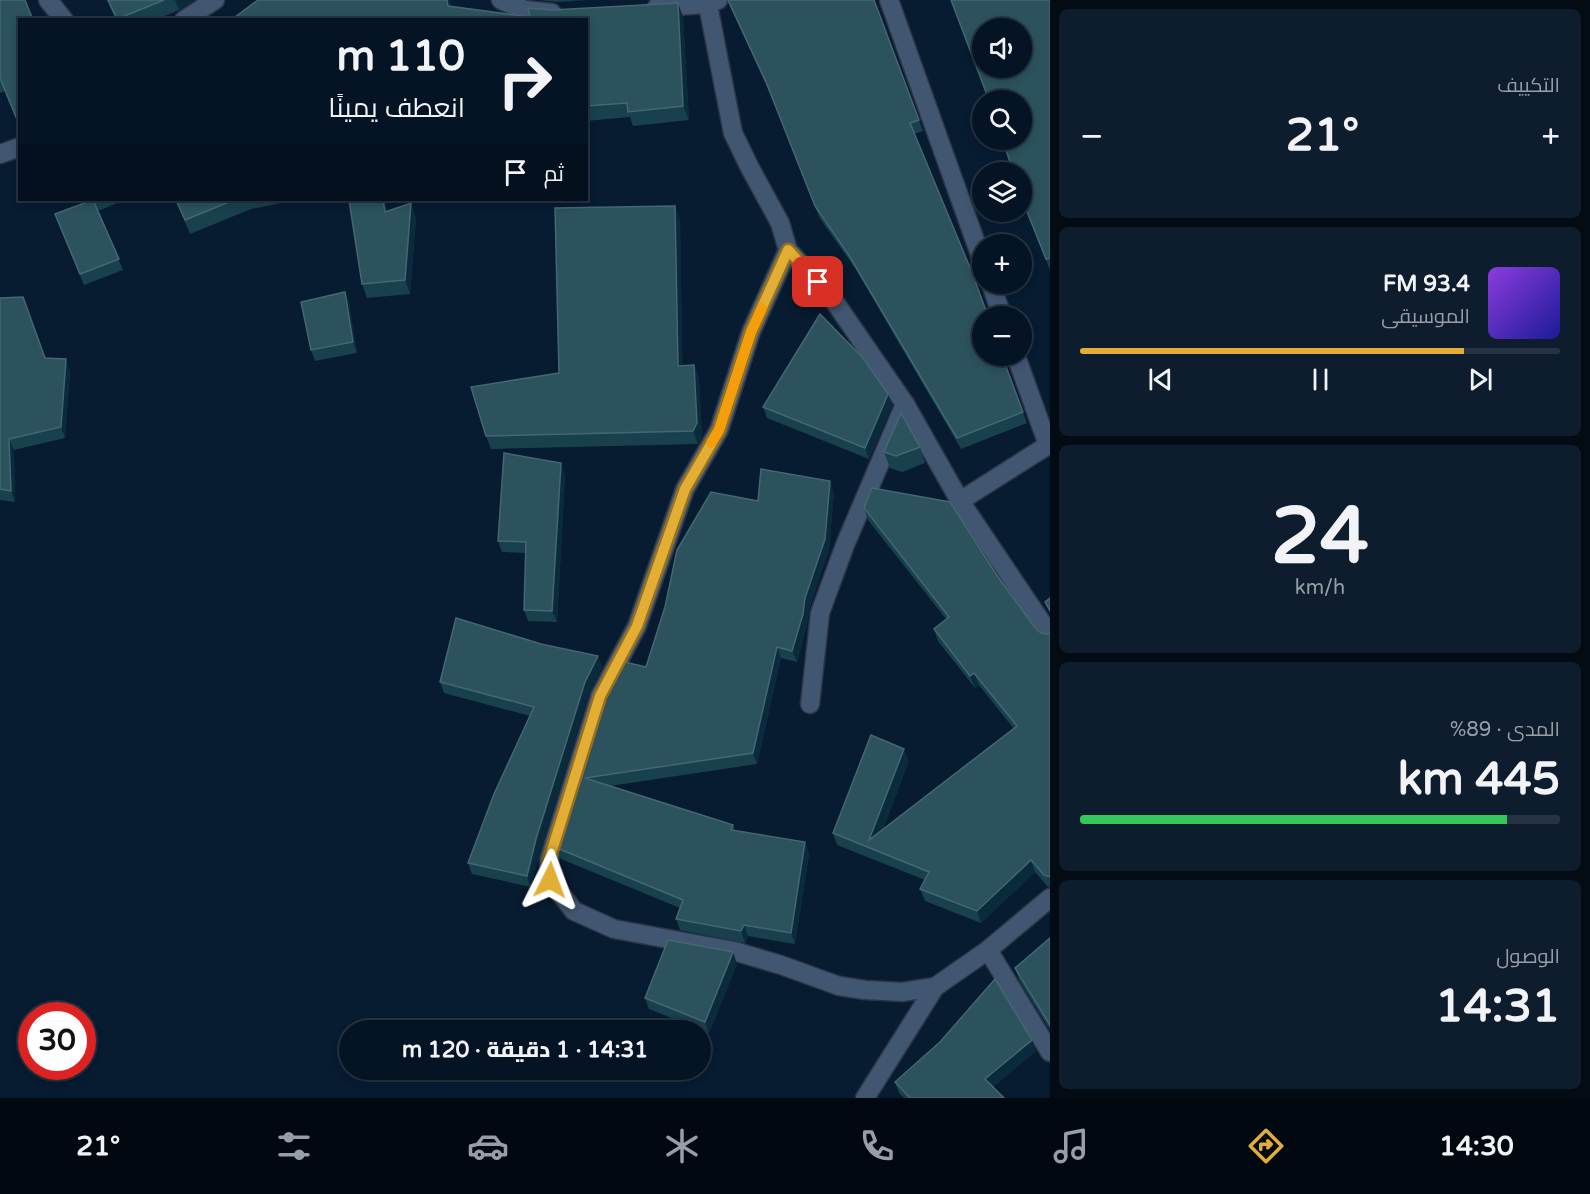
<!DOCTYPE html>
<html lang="ar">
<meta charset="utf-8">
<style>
:root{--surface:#051425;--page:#0e1d2d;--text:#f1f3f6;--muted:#979ea7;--line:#263342;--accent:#e3ae35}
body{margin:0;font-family:"Varela Round",Cairo,sans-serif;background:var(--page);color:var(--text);direction:rtl;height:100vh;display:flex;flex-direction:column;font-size:22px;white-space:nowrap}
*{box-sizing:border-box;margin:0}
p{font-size:20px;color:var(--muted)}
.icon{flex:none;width:33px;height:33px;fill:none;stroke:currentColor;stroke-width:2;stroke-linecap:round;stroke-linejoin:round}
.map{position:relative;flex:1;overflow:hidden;direction:ltr}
.drawer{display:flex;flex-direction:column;gap:9px;padding:9px;background:#030b14;width:540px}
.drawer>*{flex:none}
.guide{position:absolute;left:18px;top:18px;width:570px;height:183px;border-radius:0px;box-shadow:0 3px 9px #0003,0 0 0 2px var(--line);direction:rtl;background:#051425;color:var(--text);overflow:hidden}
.fabs{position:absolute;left:972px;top:18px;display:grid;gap:12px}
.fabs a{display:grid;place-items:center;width:60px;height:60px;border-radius:50%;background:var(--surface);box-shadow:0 3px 9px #0003,0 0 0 2px var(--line);font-size:30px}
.speed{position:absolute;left:18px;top:1002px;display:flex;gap:12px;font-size:30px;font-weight:700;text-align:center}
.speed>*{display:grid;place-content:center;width:78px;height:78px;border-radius:50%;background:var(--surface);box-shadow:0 3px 9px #0003,0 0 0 2px var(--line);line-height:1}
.speed .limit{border:9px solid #d22;background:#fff;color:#111}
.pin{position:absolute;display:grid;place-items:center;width:51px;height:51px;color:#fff;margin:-26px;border-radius:12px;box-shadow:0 3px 9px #0006}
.me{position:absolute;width:66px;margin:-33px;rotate:3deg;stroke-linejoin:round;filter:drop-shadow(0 0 4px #0008)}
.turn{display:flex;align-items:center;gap:21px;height:126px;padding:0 24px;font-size:27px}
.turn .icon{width:78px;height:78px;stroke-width:2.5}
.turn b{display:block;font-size:42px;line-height:51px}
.then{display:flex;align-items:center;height:57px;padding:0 24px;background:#0003;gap:12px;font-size:22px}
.big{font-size:45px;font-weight:800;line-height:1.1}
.drawer .widget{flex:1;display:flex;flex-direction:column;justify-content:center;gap:9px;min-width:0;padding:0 21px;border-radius:9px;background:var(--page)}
.drawer .dial{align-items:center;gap:0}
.dial b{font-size:78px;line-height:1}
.song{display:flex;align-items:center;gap:18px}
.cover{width:72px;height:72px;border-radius:9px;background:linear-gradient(135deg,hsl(270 70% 55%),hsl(240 70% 35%))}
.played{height:6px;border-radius:3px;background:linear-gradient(90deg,var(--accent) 80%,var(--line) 80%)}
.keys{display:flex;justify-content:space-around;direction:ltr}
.heat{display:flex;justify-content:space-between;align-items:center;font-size:33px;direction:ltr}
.charge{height:9px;border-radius:4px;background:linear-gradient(90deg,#34c759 89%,var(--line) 0)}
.trip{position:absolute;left:339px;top:1020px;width:372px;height:60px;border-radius:30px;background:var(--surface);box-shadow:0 3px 9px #0003,0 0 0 2px var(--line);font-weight:800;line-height:60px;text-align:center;direction:rtl}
.dock{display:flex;height:96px;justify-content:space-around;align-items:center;background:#02080f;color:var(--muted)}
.dock .icon{width:42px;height:42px}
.dock .on{color:var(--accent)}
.dock b{font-size:27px;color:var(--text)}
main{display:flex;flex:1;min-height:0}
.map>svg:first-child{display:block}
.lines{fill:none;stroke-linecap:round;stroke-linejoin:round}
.lane-casing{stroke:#2d3446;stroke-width:21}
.street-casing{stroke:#2d3446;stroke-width:21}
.lane{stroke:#415771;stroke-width:18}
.street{stroke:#415771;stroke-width:18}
.wall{fill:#18414d}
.shaded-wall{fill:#092b3b}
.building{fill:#2b525d;stroke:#446773;stroke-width:1.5;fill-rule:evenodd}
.route-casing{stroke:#947122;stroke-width:15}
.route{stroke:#e3ae35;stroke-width:10}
.slow{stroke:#f59e0b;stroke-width:10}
</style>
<main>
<section class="drawer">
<div class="widget"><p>التكييف</p>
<div class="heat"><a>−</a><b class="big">21°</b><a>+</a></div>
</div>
<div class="widget">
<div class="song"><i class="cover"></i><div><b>93.4 FM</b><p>الموسيقى</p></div></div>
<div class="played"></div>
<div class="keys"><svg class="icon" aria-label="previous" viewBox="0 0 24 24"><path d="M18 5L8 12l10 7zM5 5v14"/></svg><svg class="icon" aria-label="pause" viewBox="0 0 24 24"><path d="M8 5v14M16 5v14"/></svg><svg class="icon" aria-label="next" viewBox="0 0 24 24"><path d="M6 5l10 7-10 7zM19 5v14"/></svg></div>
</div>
<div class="widget dial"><b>24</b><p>km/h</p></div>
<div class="widget"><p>المدى · 89%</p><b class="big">445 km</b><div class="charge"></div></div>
<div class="widget"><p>الوصول</p><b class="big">14:31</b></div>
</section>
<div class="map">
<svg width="1050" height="1098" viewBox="0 0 1050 1098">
<rect width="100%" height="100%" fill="#071b31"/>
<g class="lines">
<defs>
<path id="lane" d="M810,704L820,613L845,545L905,404"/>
<g id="street">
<path d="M48,0L64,20"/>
<path d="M501,0L525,10L552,13"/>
<path d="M707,0L733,133L750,168L780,223L788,250L832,298L905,404L960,501L1050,635"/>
<path d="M889,0L982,260"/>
<path d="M657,7L708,4L718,0"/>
<path d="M184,20L215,0"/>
<path d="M0,154L20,147"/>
<path d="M788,250L751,332L719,430L685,489L637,626L600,696L549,860L550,880L574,911L614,929L734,951L781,965L839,986L865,990L902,992L935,987L988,950L1050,898"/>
<path d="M991,284L1002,316"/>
<path d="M960,501L1048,445L1016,356"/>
<path d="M988,950L1050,1052"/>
<path d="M865,1098L935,987"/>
</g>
</defs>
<use href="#lane" class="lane-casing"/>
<use href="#street" class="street-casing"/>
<use href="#lane" class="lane"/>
<use href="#street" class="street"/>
</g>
<g class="wall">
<path d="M0,0L20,20V128L5,91L0,93Z"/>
<path d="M107,0H194L179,10L155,20H116Z"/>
<path d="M258,0H450L451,6L530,17L552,10L678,3L683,17L689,120L633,126L630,117L586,121V20H231Z"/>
<path d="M539,0H586L557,2Z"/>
<path d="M727,0H874L923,131L914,134L1002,356L1027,423L961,449L855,268L819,217L770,93Z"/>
<path d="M1050,0V270L1022,199Z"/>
<path d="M92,200H125L98,211L123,270L84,285L55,214L93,200Z"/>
<path d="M176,200H297L251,209L190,234Z"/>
<path d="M349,200H385L387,211L416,217L410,294L367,298L362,284Z"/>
<path d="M680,219L682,366L694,365L699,379L702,437L698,444L491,449L486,436L559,373Z"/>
<path d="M345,292L349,303L357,353L315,361L311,350Z"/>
<path d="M0,298L46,358L70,370L65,438L14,450L15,502L0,500V501Z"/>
<path d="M892,405L869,459L767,418L763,407Z"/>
<path d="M920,447L925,463L902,472L890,468L884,452Z"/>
<path d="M565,475L557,622L528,621L524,610L526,553L502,552L498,541Z"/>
<path d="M834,492L829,550L809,609L807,625L797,662L781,658L757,764L610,786L733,825L735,830L805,842L809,854L795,944L748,936L745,943L680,930L676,919L680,908L561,859L557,848L606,689L646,667L758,501Z"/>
<path d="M864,508L998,577L1036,629L1041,633L1047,634L1050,633V888L1048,887L1035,872L981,923L925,901L920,889L925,880L837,845L833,833L909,761L882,831L1014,729L979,685L975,688L938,641L934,629L946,619L868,520Z"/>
<path d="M602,667L589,693L540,851L531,887L472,874L468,863L530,716L444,693L440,682Z"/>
<path d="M1050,938V1030L1019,980L1015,968Z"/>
<path d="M737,964L709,1033L649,1009L645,998Z"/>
<path d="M1036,1051L993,1087L1004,1098H904L899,1093L895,1082Z"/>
</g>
<g class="shaded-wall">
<path d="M175,0H194L179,10Z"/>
<path d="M447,0H450L453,20L448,6Z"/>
<path d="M678,3L683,17L689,120L683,106Z"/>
<path d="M383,200H385L390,226L385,212Z"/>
<path d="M411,203L416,217L410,294L405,280Z"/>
<path d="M675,206L680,219L683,380L678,366Z"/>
<path d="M345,292L349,303L357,353L353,342Z"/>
<path d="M66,359L70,370L65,438L61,427Z"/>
<path d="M694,365L699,379L702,437L698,444L693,431Z"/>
<path d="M888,394L892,405L869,459L865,448Z"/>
<path d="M9,439L14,450L15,502L11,491Z"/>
<path d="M561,463L565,475L557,622L552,611Z"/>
<path d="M830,481L834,492L829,550L809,609L807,625L797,662L792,651L805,598Z"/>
<path d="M777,647L781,658L757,764L753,753Z"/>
<path d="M598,656L602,667L589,693L540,851L531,887L527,876L536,839L585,682Z"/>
<path d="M974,673L979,685L975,688L970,676Z"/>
<path d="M904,749L909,761L874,850L869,840Z"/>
<path d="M805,842L809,854L795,944L791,933Z"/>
<path d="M1031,860L1035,872L981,923L977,911Z"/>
<path d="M744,925L748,936L745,943L741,931Z"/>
<path d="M733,952L737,964L709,1033L705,1022Z"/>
<path d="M1032,1040L1036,1051L989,1090L985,1079Z"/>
</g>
<g class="building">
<path d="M0,0H25L33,20H20V116L16,117L0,78Z"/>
<path d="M108,0H164L117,19Z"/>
<path d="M258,0H447L448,6L530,17L528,8L552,10L678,3L683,106L628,112L627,103L586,106V20H231Z"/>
<path d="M728,0H874L919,120L910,123L971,270L988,316H982V356H1002L1023,412L957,438L850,257L815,206L766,82Z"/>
<path d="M951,0H1050V258L1046,259L1022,199V172H1013L1003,140H1022V100H989ZM982,28H1022V68H982Z"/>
<path d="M93,200L119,259L80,274L55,214Z"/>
<path d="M176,200H234L185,220Z"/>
<path d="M349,200H383L385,212L411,203L405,280L362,284Z"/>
<path d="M675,206L678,366L694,365L697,423L693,431L486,436L471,387L559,373L555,208Z"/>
<path d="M345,292L353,342L311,350L301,302Z"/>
<path d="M23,297L45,358L66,359L61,427L9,439L11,491L0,489V298Z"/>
<path d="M820,314L863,358L888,394L865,448L763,407Z"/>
<path d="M901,413L920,447L896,456L884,452Z"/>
<path d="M504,453L561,463L552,611L524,610L526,542L498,541Z"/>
<path d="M761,469L830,481L825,539L805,598L803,614L792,651L777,647L753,753L585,778L733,825L731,830L805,842L791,933L744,925L741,931L676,919L683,900L557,848L606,689L621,661L646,667L665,607L677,550L711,492L758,501Z"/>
<path d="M872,488L950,502L998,577L1036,629L1041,633L1047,634L1050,633V877L1044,875L1031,860L977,911L920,889L929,872L833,833L871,735L904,749L869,840L1017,726L974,673L970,676L934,629L949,617L864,508Z"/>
<path d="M1050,598V611L1045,602Z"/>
<path d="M456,618L541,644L598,656L585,682L536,839L527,876L468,863L494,794L534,707L440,682Z"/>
<path d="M1050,938V1025L1015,968Z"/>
<path d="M668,940L733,952L705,1022L645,998Z"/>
<path d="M995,979L1032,1040L985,1079L1004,1098H910L895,1082L940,1042Z"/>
</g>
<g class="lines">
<defs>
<path id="route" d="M550,880L549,860L600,696L637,626L685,489L719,430L751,332L788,250L818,282"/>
</defs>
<use href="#route" class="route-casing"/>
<use href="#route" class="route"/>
<path class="slow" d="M711,443L719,430L751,332L762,308"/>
</g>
</svg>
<div class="fabs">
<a><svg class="icon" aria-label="sound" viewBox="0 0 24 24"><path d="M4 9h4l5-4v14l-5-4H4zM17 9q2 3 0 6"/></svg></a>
<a><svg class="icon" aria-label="search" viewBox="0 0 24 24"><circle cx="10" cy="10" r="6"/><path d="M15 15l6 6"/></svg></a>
<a><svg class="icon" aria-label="layers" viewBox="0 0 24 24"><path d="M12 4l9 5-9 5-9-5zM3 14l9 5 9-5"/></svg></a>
<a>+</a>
<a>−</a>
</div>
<div class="speed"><div class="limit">30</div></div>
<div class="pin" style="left:818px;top:282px;background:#d93025"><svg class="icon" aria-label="arrive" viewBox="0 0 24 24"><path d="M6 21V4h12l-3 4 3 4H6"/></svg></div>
<svg class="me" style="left:550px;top:880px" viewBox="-20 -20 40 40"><path d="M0-17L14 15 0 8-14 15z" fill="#e3ae35" stroke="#fff" stroke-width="4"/></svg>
<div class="trip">14:31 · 1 دقيقة · 120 m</div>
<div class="guide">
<div class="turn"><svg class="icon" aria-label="right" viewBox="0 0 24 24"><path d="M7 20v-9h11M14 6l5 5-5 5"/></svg><div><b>110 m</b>انعطف يمينًا</div></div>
<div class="then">ثم<svg class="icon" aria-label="arrive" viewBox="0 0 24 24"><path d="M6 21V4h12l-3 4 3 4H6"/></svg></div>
</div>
</div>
</main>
<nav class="dock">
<b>14:30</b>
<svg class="icon on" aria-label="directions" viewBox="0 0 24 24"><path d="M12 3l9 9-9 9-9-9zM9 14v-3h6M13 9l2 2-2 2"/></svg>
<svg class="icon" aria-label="music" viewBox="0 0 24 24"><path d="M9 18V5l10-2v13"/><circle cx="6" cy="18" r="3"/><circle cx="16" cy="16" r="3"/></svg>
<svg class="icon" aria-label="phone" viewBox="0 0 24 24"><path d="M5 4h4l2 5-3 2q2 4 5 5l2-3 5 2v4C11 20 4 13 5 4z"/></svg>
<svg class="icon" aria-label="climate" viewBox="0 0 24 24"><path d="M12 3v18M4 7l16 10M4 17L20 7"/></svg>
<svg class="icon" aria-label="car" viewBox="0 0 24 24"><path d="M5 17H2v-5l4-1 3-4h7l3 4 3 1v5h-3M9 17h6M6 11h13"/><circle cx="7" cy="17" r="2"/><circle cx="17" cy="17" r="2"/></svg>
<svg class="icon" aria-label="filters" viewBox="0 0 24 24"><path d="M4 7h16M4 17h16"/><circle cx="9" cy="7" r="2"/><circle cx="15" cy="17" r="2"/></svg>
<b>21°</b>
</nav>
